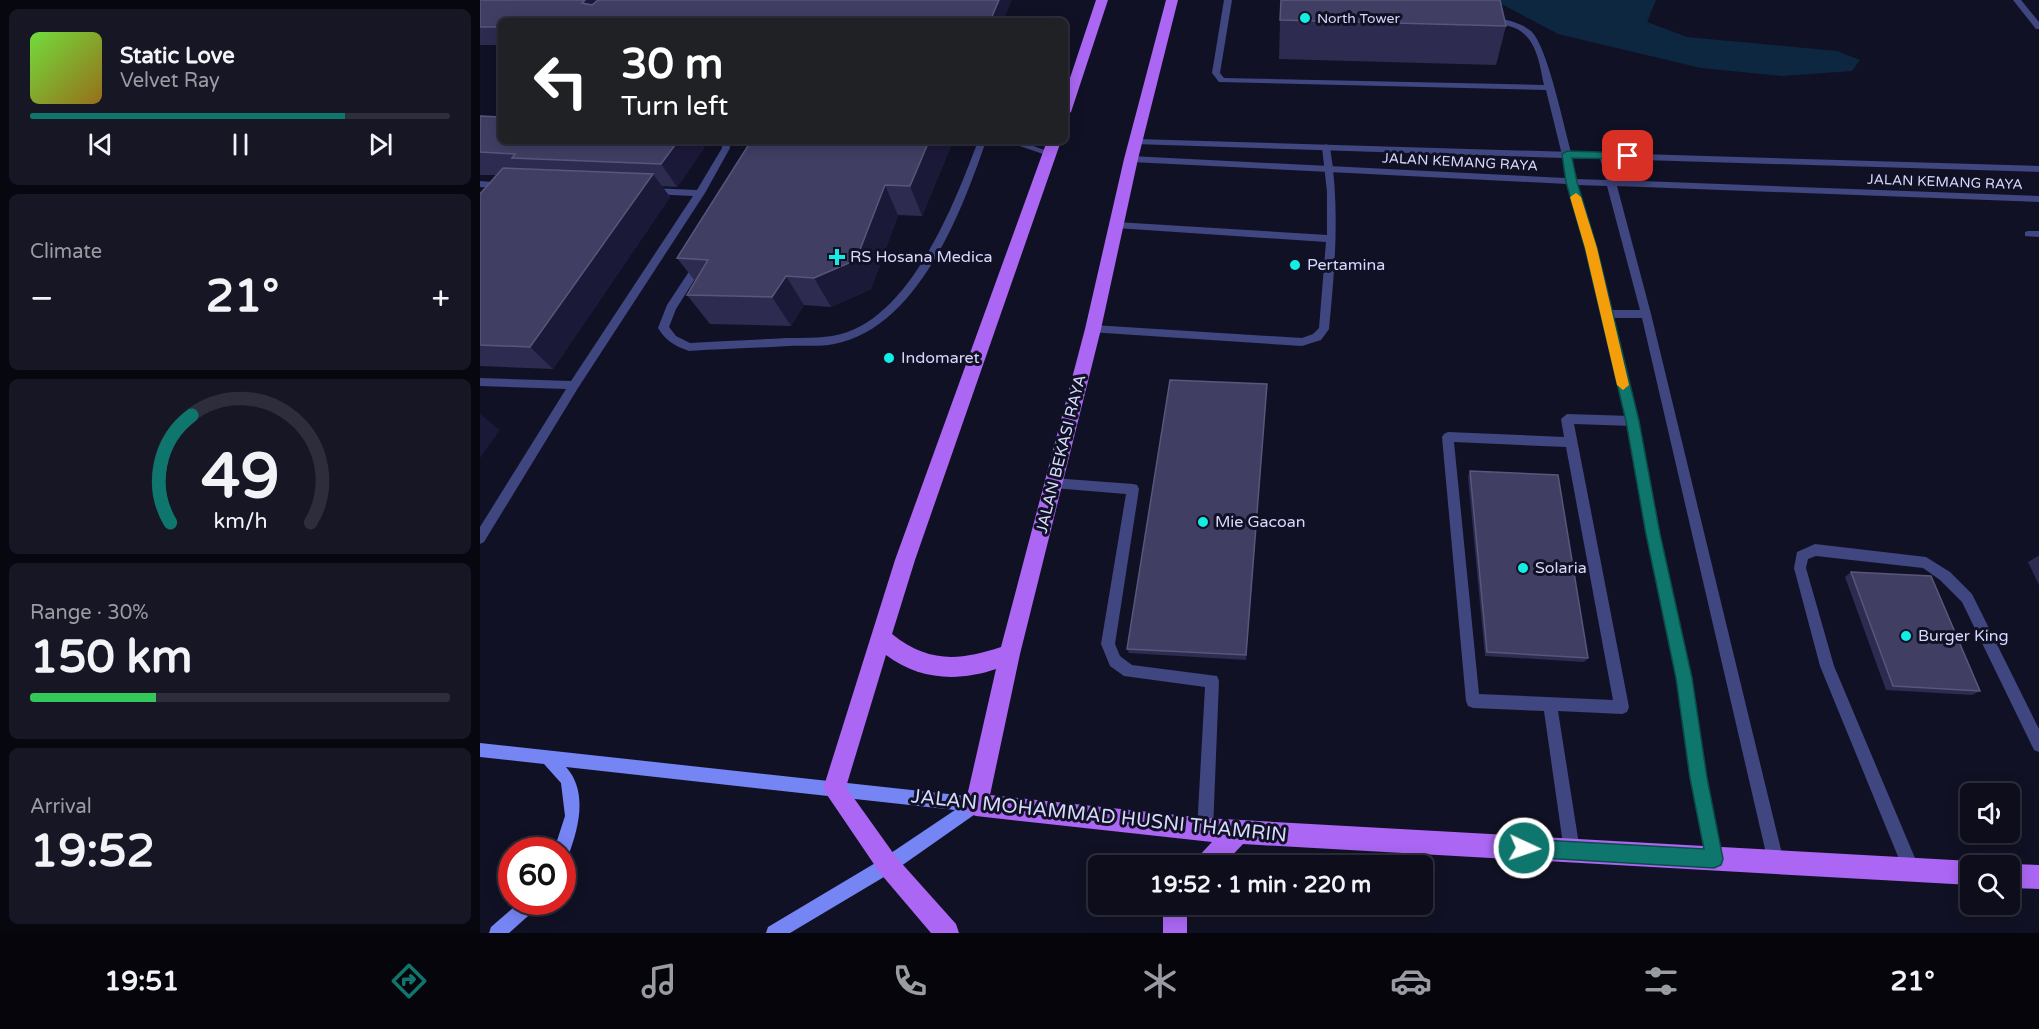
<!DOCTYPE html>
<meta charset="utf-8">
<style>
:root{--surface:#0d0d1c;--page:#161625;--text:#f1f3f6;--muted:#9a9ca3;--line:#2d2d3b;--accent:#0f766e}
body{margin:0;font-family:"Varela Round",sans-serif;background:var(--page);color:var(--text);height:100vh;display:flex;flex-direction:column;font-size:22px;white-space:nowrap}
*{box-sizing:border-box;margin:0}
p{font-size:20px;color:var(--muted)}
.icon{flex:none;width:33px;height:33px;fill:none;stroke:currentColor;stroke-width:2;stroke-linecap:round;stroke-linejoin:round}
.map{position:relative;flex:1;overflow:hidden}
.sheet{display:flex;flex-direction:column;gap:9px;padding:9px;background:#07070f;width:480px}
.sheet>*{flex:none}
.guide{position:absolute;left:18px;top:18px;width:570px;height:126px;border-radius:9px;box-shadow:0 3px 15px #0003,0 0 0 2px var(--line);background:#202124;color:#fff;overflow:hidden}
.fabs{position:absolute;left:1480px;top:783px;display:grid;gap:12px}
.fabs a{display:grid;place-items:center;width:60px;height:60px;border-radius:9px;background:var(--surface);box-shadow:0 3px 15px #0003,0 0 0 2px var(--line);font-size:30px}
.speed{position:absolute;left:18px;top:837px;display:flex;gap:12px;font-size:30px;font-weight:700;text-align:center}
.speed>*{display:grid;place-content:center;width:78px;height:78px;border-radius:50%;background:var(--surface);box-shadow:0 3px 15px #0003,0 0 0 2px var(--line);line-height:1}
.speed .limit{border:9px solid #d22;background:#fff;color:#111}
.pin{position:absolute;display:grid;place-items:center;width:51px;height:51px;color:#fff;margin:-26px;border-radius:12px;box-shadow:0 3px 9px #0006}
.me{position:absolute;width:66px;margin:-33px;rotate:93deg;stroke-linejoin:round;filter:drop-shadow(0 0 4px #0008)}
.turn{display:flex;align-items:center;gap:21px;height:126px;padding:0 24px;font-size:27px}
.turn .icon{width:78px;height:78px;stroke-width:2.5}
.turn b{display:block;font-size:42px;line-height:51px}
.big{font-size:45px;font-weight:700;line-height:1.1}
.sheet .tile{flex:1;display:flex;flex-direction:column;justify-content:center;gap:9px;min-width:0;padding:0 21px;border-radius:9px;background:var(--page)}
.sheet .dial{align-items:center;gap:0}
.dial svg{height:156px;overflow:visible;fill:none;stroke:var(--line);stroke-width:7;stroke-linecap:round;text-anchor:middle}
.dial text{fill:var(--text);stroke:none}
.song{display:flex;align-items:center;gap:18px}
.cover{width:72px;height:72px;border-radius:9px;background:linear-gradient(135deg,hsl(100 70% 55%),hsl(40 70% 35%))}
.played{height:6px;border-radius:3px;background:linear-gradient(90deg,var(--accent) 75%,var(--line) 75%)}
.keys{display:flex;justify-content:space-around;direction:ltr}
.heat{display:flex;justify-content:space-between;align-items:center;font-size:33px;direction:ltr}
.charge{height:9px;border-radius:4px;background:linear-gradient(90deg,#34c759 30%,var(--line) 0)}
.trip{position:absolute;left:608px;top:855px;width:345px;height:60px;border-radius:9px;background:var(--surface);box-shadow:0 3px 15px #0003,0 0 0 2px var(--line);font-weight:700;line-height:60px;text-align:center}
.menu{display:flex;height:96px;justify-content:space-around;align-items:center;background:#05050b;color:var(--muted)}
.menu .icon{width:42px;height:42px}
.menu .active{color:var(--accent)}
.menu b{font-size:27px;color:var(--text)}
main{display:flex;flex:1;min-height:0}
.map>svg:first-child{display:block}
.water{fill:#0e2740}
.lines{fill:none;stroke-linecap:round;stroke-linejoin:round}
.lane{fill:#404680;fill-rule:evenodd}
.street{fill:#404680;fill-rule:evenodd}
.secondary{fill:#7685f4;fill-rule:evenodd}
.primary{fill:#ab67f3;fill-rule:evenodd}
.wall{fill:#2e2b51}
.shaded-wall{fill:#1b1938}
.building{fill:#403e63;stroke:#58567b;stroke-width:1.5}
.route{fill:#0f766e;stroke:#0a4d48;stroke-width:1.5}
.slow{fill:#f59e0b}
.poi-dot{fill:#13ede3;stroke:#111125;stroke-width:2}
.labels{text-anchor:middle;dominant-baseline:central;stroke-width:6;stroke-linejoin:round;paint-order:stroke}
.far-poi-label{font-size:14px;fill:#d7d8fc;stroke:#111125;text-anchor:start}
.far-street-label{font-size:14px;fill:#d7d8fc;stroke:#111125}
.poi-label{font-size:16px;fill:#d7d8fc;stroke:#111125;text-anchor:start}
.street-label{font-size:16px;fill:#d7d8fc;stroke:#111125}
.near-street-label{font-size:20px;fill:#d7d8fc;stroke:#111125}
</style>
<main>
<section class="sheet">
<div class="tile">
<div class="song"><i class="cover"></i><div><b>Static Love</b><p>Velvet Ray</p></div></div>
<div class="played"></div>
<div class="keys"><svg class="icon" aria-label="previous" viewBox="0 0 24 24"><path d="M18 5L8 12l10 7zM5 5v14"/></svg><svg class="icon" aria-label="pause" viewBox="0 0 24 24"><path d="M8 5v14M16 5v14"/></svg><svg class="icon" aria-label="next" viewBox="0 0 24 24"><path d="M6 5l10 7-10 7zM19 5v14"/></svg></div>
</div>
<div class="tile"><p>Climate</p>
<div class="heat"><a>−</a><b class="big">21°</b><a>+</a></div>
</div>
<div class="tile dial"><svg viewBox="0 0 100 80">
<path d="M14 69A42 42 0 1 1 86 69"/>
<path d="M14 69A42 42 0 0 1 25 14" stroke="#0f766e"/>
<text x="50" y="56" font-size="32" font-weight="700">49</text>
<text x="50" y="72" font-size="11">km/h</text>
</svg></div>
<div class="tile"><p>Range · 30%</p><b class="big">150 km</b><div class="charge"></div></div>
<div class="tile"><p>Arrival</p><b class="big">19:52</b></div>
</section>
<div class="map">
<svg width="1559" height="933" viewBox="0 0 1559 933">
<rect width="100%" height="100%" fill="#111125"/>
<path class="water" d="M1014,0H1176L1167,22L1207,37L1357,51L1380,60L1372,71L1302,76L1221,68L1078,34Z"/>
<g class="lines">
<g class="lane">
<path d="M744,0H752L740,73L744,78L1064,85C1060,66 1057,41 1039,30C1030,25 1020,25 1012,20L1016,18C1028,20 1041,23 1051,31C1068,47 1084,128 1092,155L1087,158L1082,155L1066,90L739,82L732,73Z"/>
<path d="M232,141L249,142L250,148L225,193L98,388L4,542L0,544V527L86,389L0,386V378L91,381L213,196L170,194L165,191L170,188L217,190L242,148V146Z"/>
<path d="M498,141H506C482,211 438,328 354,344C340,347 324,345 309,346C276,348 242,349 209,351C195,346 186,341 178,328L187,305L216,261L220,260L225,263L196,309L189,327L196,336L210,343C242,341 274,340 307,338C322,338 338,338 352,336C428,325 475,203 498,141Z"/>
<path d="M525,141H539L573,153L569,156Z"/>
<path d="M846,144L850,147C860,208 855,267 849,329L841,340L822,346L609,332L608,329L613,325L822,338L833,334L839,328L846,242L636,228L631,225L636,222L847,235V192L842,147Z"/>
<path d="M0,181L24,183L29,186L24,189L0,187Z"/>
<path d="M1548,231H1559V237L1545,236V232Z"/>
<path d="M1087,414L1152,416L1158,421L1152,426L1094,424L1149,707L1147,712L1142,714L1078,711L1100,851L1098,857L1092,859L1086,857L1084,851L1064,711L993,708L988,706L986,701L962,437L964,434L968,432L1084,437L1081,419ZM974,442L1086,447L1133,700L999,694Z"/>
<path d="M573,478L653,484L657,485L659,489L635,644L640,656L652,665L737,676L739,681L733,830L730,835L725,838L720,835L717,830L725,687L644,676L630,666L621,644L646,494L573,488L569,487L567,483L569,479Z"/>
<path d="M1335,544L1446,557L1470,572L1492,594L1559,729V752L1554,750L1482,602L1460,580L1443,568L1336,556L1328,559L1326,568L1354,666L1440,870L1438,876L1432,878L1426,876L1340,666L1314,568L1317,552Z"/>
</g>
<g class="street">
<path d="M1533,0H1541L1559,22V29H1556Z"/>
<path d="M657,139L1559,166V172L1130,159L1135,180L1559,196V202L1137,186L1171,314L1304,862L1302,868L1296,870L1290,868L1288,862L1162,318H1133L1158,421L1179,534L1211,679L1226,778L1243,859L1241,865L1235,867L1229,865L1227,859L1212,778L1197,679L1167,534L1146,421L1122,317L1120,314L1121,312L1106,248L1087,184L651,162L646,159L651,156L1086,178L1083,158L654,144L653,142ZM1092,158L1120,159L1126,180L1095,179ZM1096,185L1127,186L1160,310H1131L1116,248Z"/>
</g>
<g class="secondary">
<path d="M0,743L496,797L501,800L504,805L501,810L414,871L310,933H286L288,927L402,859L475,810L86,767C108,791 99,828 88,856L82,858V850H74L85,816L81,783L64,764L0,757Z"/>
<path d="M40,902H59L57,908L29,933H9L11,927Z"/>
</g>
<g class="primary">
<path d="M616,0H628L591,112L585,116V93Z"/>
<path d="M686,0H698L658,159L621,329L540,654L510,795L725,818L1491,861L1500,866H1491V885L763,844L742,866H713L717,858L732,842L496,816L488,813L485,805L516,669C478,682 439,680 406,655L366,787L416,857L476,924L479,933H451L400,873L343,789L415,560L567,141H581L435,560L412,634C448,663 479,661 521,647L605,329L644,159Z"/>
<path d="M1530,864L1559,865V889L1530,888V866H1527Z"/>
<path d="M686,904H712L707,915V933H683V912Z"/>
</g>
</g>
<g class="wall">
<path d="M0,0L21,21V45H0Z"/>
<path d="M800,20L1026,26L1016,65L799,59Z"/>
<path d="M0,116L21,141H220L224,148L197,187L182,186L190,197L73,369L0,366V194L16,175H0Z"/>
<path d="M271,141H473L442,216L418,215L391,289L351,307L324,305L311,326L230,324L207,295L215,281L197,258Z"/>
<path d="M787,384L766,660L649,653L647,649Z"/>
<path d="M990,471L1108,658L1104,662L1005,656L988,477Z"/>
<path d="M1558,556H1559V585L1548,562Z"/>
<path d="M1371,572L1500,691L1492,695L1406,690L1365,577Z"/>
</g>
<g class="shaded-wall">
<path d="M105,0H133L114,21L102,3Z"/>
<path d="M519,0H532L523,21H510Z"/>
<path d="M198,141H220L224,148L197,187L181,164Z"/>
<path d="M449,141H473L442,216L430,186Z"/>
<path d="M173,174L190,197L73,369L50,347Z"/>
<path d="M405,185L418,215L391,289L351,307L334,278Z"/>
<path d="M306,276L324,305L311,326L292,297Z"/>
<path d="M0,414L20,430L0,458Z"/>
</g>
<g class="building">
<path d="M0,0H105L102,3L112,5L118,0H519L510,21H21V27H0Z"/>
<path d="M801,0H1020L1026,26L800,20Z"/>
<path d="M0,116L21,117V141H198L181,164L32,158L35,154L0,152Z"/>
<path d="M271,141H449L430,186L405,185L376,260L334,278L306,276L292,297L207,295L228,260L197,258Z"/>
<path d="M23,168L173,174L50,347L0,345V194Z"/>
<path d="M690,380L787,384L766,655L647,649Z"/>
<path d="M990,471L1078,475L1108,658L1007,652Z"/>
<path d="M1371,572L1451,576L1500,691L1413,686Z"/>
</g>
<path class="route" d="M1087,151L1148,153L1153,156L1148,159L1092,158L1097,182L1117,248L1159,421L1180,534L1212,678L1227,778L1243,859L1241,865L1234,868L1044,857L1038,855L1036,848L1038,842L1044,839L1224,849L1210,778L1196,678L1166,534L1146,421L1105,248L1086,182L1082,154Z"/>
<path class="slow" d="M1096,193L1101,197L1117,248L1149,385L1143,390L1137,385L1105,248L1090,197Z"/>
<g class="poi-dot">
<circle cx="825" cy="18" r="6"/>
<path d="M354 248h6v6h6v6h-6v6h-6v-6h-6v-6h6z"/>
<circle cx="815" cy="265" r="6"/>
<circle cx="409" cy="358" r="6"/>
<circle cx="723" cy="522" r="6"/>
<circle cx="1043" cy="568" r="6"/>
<circle cx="1426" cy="636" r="6"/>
</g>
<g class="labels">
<g class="far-poi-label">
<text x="837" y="18">North Tower</text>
</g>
<g class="far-street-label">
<text transform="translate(980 162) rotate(3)">JALAN KEMANG RAYA</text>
<text transform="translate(1465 182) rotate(2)">JALAN KEMANG RAYA</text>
</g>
<g class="poi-label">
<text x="370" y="257">RS Hosana Medica</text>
<text x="827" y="265">Pertamina</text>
<text x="421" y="358">Indomaret</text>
<text x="735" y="522">Mie Gacoan</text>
<text x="1055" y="568">Solaria</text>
<text x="1438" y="636">Burger King</text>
</g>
<g class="street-label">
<text transform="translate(581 454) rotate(-76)">JALAN BEKASI RAYA</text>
</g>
<g class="near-street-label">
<text transform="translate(619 816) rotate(6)">JALAN MOHAMMAD HUSNI THAMRIN</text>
</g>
</g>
</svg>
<div class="fabs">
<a><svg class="icon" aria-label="sound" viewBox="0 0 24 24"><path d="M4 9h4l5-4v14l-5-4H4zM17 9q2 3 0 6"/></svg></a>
<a><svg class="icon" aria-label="search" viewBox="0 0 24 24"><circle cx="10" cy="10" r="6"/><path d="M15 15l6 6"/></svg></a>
</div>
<div class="speed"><div class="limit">60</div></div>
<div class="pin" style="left:1148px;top:156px;background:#d93025"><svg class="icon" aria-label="arrive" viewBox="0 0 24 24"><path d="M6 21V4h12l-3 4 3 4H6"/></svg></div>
<svg class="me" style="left:1044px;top:848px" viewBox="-20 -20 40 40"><circle r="17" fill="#0f766e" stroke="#fff" stroke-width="3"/><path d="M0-11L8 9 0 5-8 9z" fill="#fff"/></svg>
<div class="trip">19:52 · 1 min · 220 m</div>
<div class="guide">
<div class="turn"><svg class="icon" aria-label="left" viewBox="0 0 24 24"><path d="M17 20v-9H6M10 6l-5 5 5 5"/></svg><div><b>30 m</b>Turn left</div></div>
</div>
</div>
</main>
<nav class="menu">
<b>19:51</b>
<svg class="icon active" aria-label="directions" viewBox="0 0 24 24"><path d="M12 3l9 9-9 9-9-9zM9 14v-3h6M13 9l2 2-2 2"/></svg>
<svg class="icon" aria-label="music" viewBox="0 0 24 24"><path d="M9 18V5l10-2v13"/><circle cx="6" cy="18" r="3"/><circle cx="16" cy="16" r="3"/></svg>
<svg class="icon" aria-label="phone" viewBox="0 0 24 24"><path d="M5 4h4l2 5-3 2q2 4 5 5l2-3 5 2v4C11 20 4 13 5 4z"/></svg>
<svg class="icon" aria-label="climate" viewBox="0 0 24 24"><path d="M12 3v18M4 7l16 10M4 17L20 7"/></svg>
<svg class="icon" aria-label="car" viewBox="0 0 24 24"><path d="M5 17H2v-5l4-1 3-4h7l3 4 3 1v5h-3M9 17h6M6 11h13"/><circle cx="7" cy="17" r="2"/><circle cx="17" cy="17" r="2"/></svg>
<svg class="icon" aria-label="filters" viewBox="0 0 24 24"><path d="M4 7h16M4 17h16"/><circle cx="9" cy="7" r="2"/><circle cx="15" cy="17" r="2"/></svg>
<b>21°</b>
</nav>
